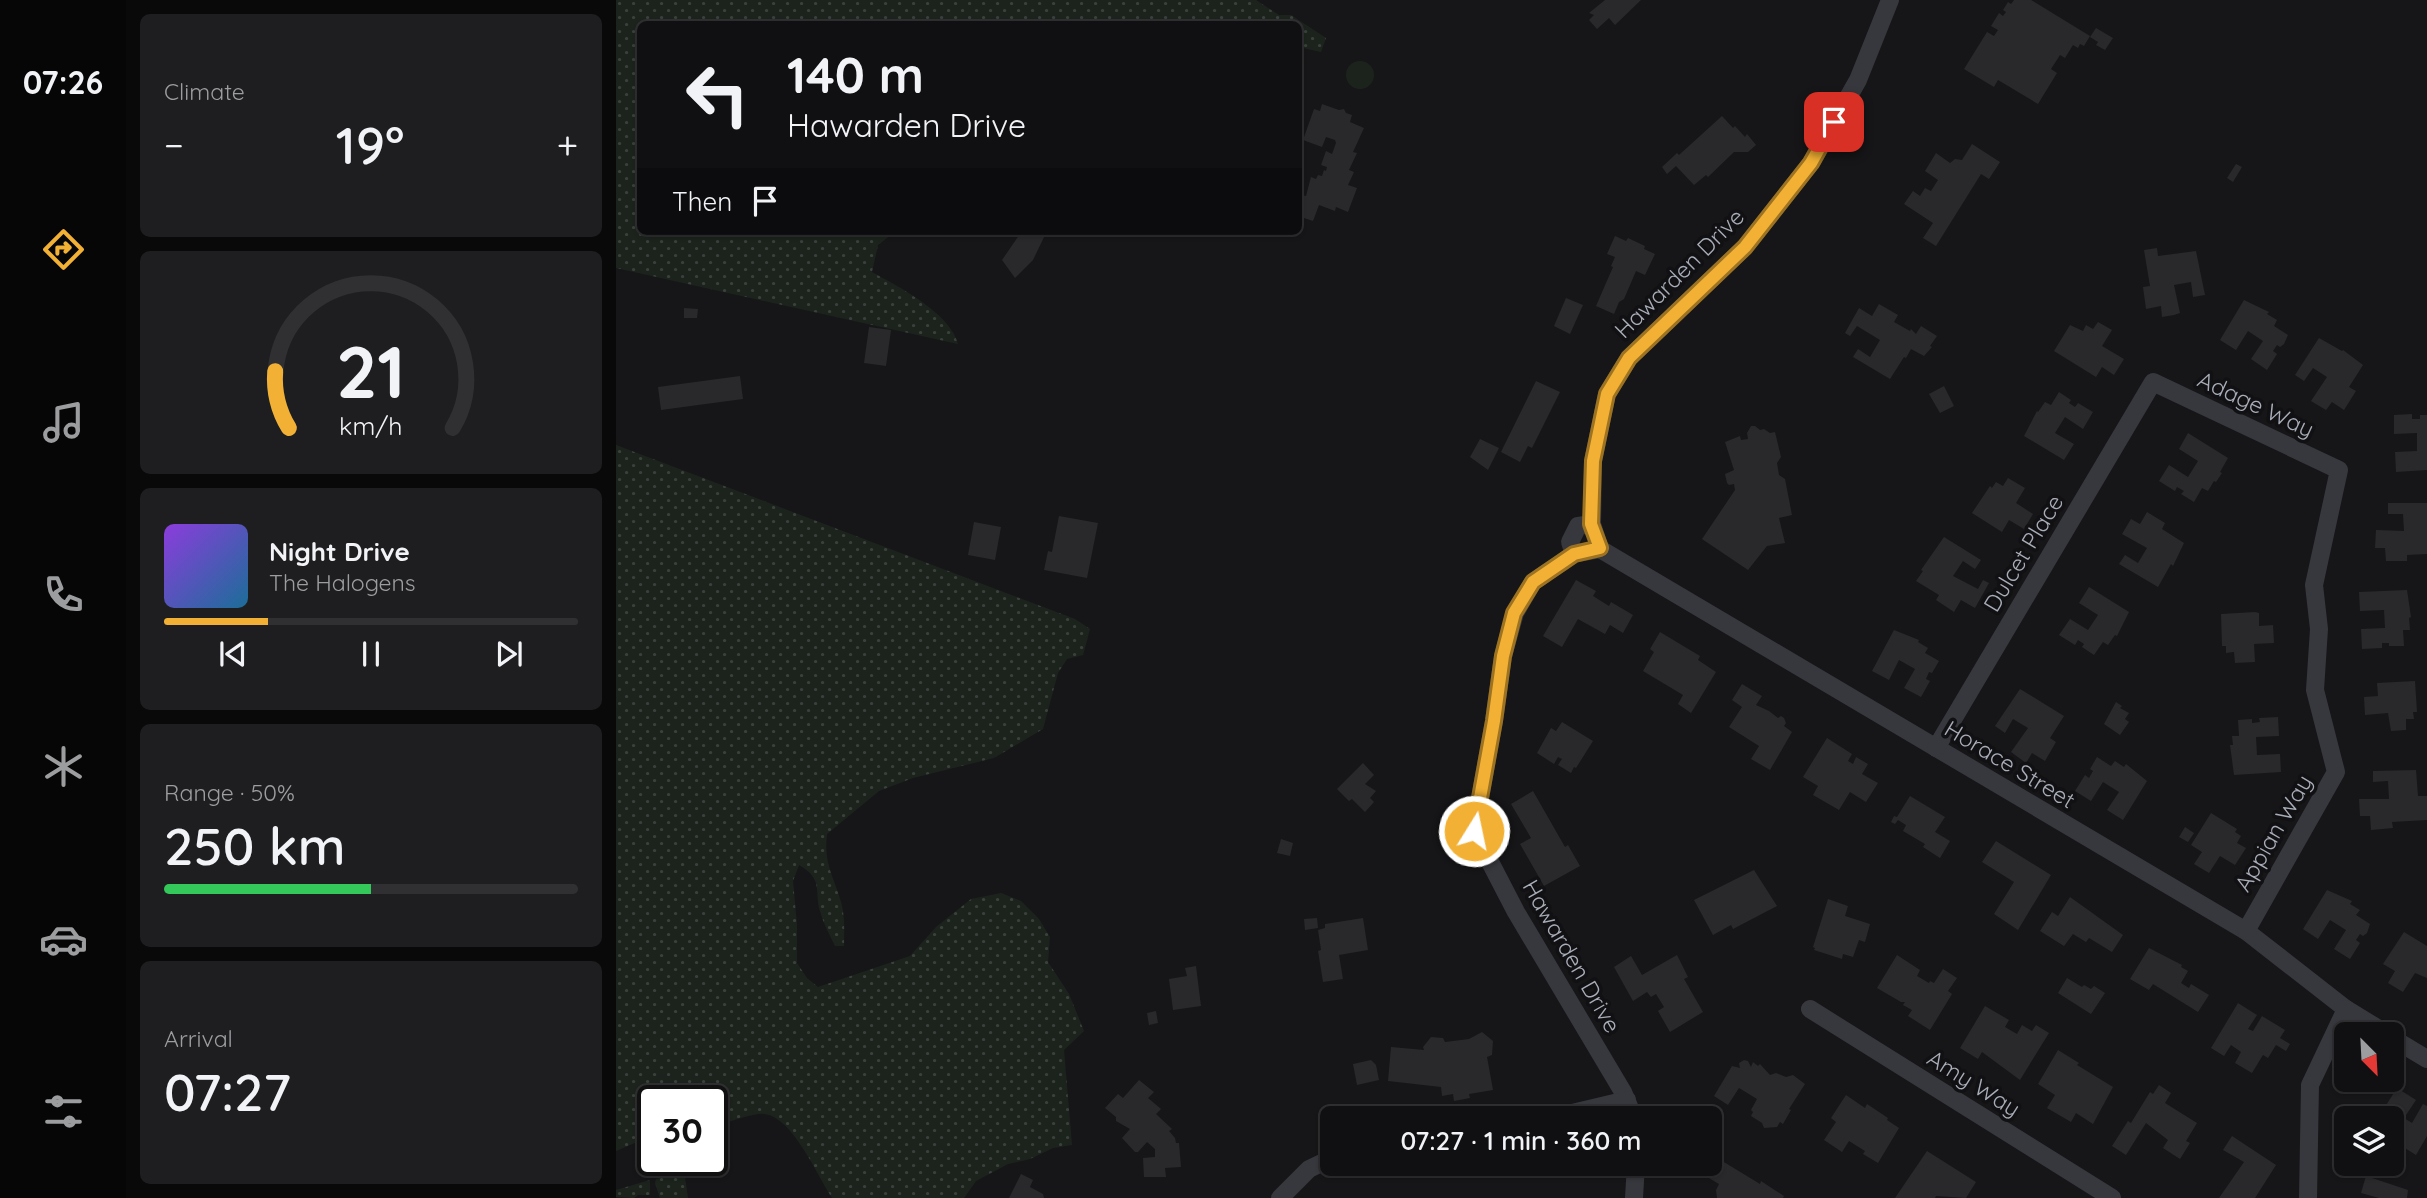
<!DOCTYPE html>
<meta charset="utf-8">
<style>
:root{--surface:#101012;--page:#1e1e20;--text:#f1f3f6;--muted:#9c9d9f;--line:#303032;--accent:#f2b134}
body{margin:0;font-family:Quicksand,sans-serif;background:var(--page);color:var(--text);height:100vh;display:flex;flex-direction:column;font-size:26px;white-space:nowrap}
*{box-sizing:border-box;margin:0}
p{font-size:23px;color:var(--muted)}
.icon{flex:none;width:38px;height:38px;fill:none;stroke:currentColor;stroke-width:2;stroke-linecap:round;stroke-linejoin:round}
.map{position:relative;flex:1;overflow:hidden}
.drawer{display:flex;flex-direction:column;gap:14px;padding:14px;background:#09090a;width:490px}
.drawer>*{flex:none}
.guide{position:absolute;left:21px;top:21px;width:665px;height:214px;border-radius:10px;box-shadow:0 2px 5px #0004,0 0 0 2px var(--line);background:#101012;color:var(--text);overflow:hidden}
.needle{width:46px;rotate:156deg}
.tools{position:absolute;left:1718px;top:1022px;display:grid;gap:14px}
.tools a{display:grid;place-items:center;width:70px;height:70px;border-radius:10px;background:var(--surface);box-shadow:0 2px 5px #0004,0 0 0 2px var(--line);font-size:35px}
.speed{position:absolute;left:21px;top:1085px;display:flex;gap:14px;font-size:35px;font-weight:700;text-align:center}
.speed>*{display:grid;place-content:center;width:91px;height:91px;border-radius:50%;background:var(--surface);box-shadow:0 2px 5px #0004,0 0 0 2px var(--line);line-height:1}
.speed .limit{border:4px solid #111;border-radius:10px;background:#fff;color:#111}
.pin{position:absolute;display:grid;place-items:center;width:60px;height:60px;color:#fff;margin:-30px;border-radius:14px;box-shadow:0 4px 10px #0006}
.me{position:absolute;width:77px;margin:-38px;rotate:10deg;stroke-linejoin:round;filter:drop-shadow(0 0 5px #0008)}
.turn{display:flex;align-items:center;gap:24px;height:147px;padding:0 35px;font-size:32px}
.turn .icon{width:91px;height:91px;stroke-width:2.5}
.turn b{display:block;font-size:49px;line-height:60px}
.then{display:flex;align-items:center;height:66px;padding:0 35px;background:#0003;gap:14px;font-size:26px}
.big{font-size:52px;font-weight:600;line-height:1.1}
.drawer .widget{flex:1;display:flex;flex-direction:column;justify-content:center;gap:10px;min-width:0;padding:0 24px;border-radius:10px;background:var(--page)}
.drawer .dial{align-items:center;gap:0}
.dial svg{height:182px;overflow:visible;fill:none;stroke:var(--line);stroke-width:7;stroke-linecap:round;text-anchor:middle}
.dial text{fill:var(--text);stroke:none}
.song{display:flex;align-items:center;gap:21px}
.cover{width:84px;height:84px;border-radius:10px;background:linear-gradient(135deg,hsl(270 70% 55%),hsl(200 70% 35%))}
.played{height:7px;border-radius:4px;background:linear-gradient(90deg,var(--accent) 25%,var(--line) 25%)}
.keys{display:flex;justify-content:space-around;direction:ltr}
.heat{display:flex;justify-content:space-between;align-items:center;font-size:38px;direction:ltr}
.charge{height:10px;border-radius:5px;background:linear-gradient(90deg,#34c759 50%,var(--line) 0)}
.trip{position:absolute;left:704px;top:1106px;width:402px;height:70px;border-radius:10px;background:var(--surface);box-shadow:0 2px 5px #0004,0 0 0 2px var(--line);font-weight:600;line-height:70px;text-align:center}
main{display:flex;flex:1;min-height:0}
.menu{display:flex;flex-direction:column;width:126px;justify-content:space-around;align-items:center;background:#060607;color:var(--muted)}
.menu .icon{width:49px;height:49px}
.menu .current{color:var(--accent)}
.menu b{font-size:32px;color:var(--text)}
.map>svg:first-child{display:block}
.grass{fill:url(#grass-dots)}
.park{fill:#1c231d}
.building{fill:#29292c}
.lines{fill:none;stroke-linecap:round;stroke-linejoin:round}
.street{stroke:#37383d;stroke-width:18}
.route-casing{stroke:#9d7322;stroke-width:18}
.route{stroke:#f2b134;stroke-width:12}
.labels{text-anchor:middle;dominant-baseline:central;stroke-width:7;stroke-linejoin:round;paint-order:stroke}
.street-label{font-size:23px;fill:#a8adb8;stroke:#111113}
</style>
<main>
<nav class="menu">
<b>07:26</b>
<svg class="icon current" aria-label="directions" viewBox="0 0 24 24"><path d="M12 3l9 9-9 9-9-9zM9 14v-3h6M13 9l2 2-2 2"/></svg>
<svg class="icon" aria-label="music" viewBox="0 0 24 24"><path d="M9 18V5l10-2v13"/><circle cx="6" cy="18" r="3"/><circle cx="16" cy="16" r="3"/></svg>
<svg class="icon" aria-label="phone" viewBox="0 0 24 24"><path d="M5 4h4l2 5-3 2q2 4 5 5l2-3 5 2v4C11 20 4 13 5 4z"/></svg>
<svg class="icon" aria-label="climate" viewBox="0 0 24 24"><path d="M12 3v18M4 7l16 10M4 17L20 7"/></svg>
<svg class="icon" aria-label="car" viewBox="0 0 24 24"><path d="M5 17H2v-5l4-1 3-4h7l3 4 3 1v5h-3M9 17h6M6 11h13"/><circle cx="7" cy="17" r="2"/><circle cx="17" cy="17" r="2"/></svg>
<svg class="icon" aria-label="filters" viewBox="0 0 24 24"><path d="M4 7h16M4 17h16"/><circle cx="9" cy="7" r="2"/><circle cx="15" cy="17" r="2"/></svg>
</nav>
<section class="drawer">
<div class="widget"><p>Climate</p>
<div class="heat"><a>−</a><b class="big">19°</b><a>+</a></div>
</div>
<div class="widget dial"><svg viewBox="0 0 100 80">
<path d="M14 69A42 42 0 1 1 86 69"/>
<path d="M14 69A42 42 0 0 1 8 44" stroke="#f2b134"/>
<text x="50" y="56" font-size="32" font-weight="700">21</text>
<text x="50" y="72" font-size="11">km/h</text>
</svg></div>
<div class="widget">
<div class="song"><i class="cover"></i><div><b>Night Drive</b><p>The Halogens</p></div></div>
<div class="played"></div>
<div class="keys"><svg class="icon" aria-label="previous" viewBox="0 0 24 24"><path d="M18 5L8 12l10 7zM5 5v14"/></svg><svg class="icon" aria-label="pause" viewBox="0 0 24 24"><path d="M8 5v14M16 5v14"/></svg><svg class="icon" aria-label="next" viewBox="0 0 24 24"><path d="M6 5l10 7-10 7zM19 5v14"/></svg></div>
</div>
<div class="widget"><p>Range · 50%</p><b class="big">250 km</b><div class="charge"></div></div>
<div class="widget"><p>Arrival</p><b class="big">07:27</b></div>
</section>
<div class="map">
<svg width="1811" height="1198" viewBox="0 0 1811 1198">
<defs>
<pattern id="grass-dots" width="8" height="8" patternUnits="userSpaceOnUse" patternTransform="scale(1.75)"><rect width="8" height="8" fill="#1c231d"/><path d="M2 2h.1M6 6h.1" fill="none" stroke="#3a403c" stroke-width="1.8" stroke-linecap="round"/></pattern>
</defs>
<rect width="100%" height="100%" fill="#161618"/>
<g class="grass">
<path d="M0,0H640L663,15H675L710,38L705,52L687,48L683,49L682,24H24V231H280L262,245L256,272C283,287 334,313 342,344L0,268Z"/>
<path d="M0,445L459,619L474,629L467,655L451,659L442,673L427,729L378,758L297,778L263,791L211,834C207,865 219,878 226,906C229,919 228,933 228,946H219C214,935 208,925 205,914C197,891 209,880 183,865L177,881L181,925V963L191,978L202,987L294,956L320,927L355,899L385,893L405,901L423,919L434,937L432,962L453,994L468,1031L448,1050L456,1145L437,1148L414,1159L392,1164L360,1181L348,1198H216C201,1175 177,1118 149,1114C137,1112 109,1124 96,1127V1101H37V1135L0,1151Z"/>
<path d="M68,1171L72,1198H44L39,1183L40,1179Z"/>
<path d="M34,1180V1195H22L18,1198L0,1197V1190Z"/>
</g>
<circle class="park" cx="744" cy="75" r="14"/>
<g class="building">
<path d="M989,0H1025L999,25L993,18L981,29L973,20L978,15L973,13Z"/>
<path d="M1398,0H1415L1474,36L1468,46L1464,44L1462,48L1457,45L1449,58L1444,55L1435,69L1441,73L1422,104L1382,80L1378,87L1348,69L1371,32L1378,36L1382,30L1375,26L1383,13L1387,16L1390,12L1387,10L1392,2L1395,4Z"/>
<path d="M1480,28L1497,38L1489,50L1480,45L1482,42L1474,37Z"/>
<path d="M706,104L723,110L728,109L730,113L736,115L734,122L748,128L737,152L741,153L733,170L738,172L732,185L741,188L732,212L720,207L719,211L703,205L697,221L682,216V194L690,196L695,177L700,179L702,175L706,176L708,170L710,171L711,167L705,165L710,151L716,154L720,143L719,140L710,137L706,147L687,140L698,109L704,111Z"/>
<path d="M1106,116L1117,128L1119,126L1129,137L1131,134L1140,145L1132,152H1118L1092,177L1090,175L1078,185L1060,166L1051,174L1046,167L1061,153L1063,155Z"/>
<path d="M1356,144L1384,162L1373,179L1365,174L1320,246L1307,238L1317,223L1288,204L1297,191L1304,196L1309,188L1315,191L1322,180L1309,171L1320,153L1334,163L1339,159L1346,160Z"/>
<path d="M1620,164L1626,167L1617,182L1611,178Z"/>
<path d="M406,231H431L417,260L399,278L386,260Z"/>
<path d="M999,236L1010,241L1012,238L1029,246L1028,249L1039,254L1029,275L1020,271L1008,299L1003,302L998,314L980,306L997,267L995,266L999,257L991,254Z"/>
<path d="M1541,248L1542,256L1580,251L1589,295L1577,297L1575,282L1558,285L1564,313L1558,315L1546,317L1545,306L1530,309L1527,287L1534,286L1528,250Z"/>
<path d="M950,298L967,305L954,334L938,326Z"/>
<path d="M1628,300L1653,312L1651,314L1661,320L1658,326L1672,335L1668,344L1664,347L1661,345L1657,351L1661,354L1651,370L1635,359L1647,341L1632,331L1620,350L1604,340Z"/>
<path d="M1263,304L1282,315L1278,322L1294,331L1295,329L1300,334L1305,326L1321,336L1314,346L1316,347L1308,356L1295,349L1290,358L1288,357L1274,379L1237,357L1242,349L1254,357L1264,340L1241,326L1234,336L1229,333L1243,308L1256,316Z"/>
<path d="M68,308L82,309L81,318H68Z"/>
<path d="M1482,322L1496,330L1486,346L1508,359L1498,375L1486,367L1480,377L1438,351L1454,325L1467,331L1470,325L1477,329Z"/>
<path d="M253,327L275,330L270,366L248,363Z"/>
<path d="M1703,338L1726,351L1727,350L1747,365L1733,387L1740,391L1728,410L1716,402L1710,410L1695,401L1711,377L1697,368L1688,381L1679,375Z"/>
<path d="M124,376L127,399L45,410L42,387Z"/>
<path d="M920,381L944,392L916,448L912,446L904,462L885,452Z"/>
<path d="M1328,386L1338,406L1324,413L1313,394Z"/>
<path d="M1443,392L1455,400L1453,403L1459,407L1462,403L1477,412L1467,429L1449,417L1439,433L1458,444L1448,460L1408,436L1421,411L1422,412L1429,402L1435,405Z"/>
<path d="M1796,414V419H1804V415H1811V470L1780,472L1779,452L1801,451V433L1778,434V415Z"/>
<path d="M1135,426H1139L1144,430L1148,429L1154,433L1159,432L1165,457L1161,463L1163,475L1169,479L1176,515L1163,518L1169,543L1151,546L1132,570L1086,539L1119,490L1118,484L1113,485L1111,483L1109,474L1118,470L1109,442L1124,436L1125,440L1132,439L1131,433Z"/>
<path d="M1572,433L1612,458L1604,472L1606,473L1600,482L1598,481L1592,491L1586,488L1578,502L1565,494L1568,491L1561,487L1559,491L1543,481L1553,465L1572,477L1582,461L1563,449Z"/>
<path d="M864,439L883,448L872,470L854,457Z"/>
<path d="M1392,478L1409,488L1400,503L1417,514L1408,529L1393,520L1386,532L1356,513L1374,486L1376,488L1380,482L1387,486Z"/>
<path d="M1772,503H1811V554L1791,555V561H1770L1769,548H1759L1760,530L1788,531L1787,514H1772Z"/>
<path d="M1531,512L1549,523L1546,529L1568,543L1557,566L1555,564L1542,587L1503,564L1509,555L1522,563L1531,548L1506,534L1515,519L1524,524Z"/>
<path d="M443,516L482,523L471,578L428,570L432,551L436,552Z"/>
<path d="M358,522L385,527L379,560L352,555Z"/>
<path d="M1328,537L1365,560L1359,569L1347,561L1337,576L1362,589L1367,580L1373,583L1359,608L1345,600L1338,612L1320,600L1323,595L1300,581L1307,571L1305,570Z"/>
<path d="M960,580L980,591L977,596L993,606L995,602L1017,615L1007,633L994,625L989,634L962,619L946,647L927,636Z"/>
<path d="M1473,587L1513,612L1501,636L1499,635L1492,645L1487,642L1478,655L1466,647L1468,644L1462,640L1459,645L1443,635L1454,619L1472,630L1482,615L1463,603Z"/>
<path d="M1791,590L1795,617L1793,618L1794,630H1787L1788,646H1773V643H1766V648L1746,649L1745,629L1769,628L1768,610L1744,611L1743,592Z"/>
<path d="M1639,612L1643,613V626L1657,625L1658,643L1638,644L1639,662L1619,663L1618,652L1610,653V646H1606L1605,614Z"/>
<path d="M1278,630L1303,640L1302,642L1312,648L1309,653L1323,661L1316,673L1313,672L1310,679L1314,681L1305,697L1288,688L1299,669L1283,660L1273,680L1256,671Z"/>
<path d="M1044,632L1084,656L1082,660L1100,672L1075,713L1062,704L1067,695L1027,671L1038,652L1034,649Z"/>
<path d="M1799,681L1801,712H1797L1798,719H1790V730L1775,731L1772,713L1749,715L1748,697L1762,696L1761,683Z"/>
<path d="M1126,684L1146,696L1140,705L1153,711L1162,718L1165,716L1168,718L1170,723L1168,726L1176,732L1154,770L1135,759L1143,746L1113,727L1126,707L1116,700Z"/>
<path d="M1404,689L1448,716L1434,738L1440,742L1429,761L1416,753L1410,763L1395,752L1412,728L1397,719L1389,733L1379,726Z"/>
<path d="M1500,702L1506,706L1504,708L1513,713L1509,719L1513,722L1504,735L1488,724Z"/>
<path d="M1662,717L1663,736L1640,737L1641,755L1664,754L1665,772L1618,775L1614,745H1617L1616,736H1623L1622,720L1636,719V723L1644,722L1643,718Z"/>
<path d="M946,722L977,741L960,768L958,767L955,773L942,765L946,759L942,757L938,764L921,753L935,728L940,731Z"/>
<path d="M1211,738L1236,754L1232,761L1237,764L1240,757L1252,764L1246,774L1262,783L1250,802L1234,792L1223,810L1197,795L1202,786L1187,777Z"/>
<path d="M1481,757L1495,766L1499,761L1508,767L1510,764L1531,781L1507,820L1491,810L1503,792L1487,782L1475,801L1459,791L1469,775L1473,778L1477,771L1474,769Z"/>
<path d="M747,763L758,775L749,784L760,791L754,798L758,802L749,812L736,799L733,801L721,789Z"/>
<path d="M1800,770L1802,796H1811V820L1776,822L1777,828L1755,830L1754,816H1744L1743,799H1773L1772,781L1757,782V771Z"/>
<path d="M917,791L949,847L952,845L964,866L928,886L904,844L915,838L895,804Z"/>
<path d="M1294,796L1329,817L1319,832L1334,841L1324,858L1307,847L1309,844L1287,831L1290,825L1282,820L1279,824L1275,822L1278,816L1281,817Z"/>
<path d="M1595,813L1621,829L1619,832L1625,836L1621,843L1630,848L1619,865L1604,856L1593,873L1578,864L1586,852L1575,845Z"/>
<path d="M1569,827L1578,833L1572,842L1563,837Z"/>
<path d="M665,839L677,843L674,856L661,853Z"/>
<path d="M1380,841L1435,875L1402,930L1378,914L1398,882L1366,862Z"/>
<path d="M1138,870L1161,906L1117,929L1115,925L1097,935L1078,900Z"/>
<path d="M1711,890L1736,901L1734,904L1744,910L1740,915L1754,924L1751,933L1747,936L1744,934L1740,940L1744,943L1734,959L1718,949L1730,930L1714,920L1702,939L1687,929Z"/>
<path d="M1454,897L1507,935L1496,952L1473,938L1470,942L1457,934L1448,946L1424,931L1436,912L1442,916Z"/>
<path d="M1212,899L1232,906L1229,916L1254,924L1249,942L1243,940L1237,957L1227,954L1226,959L1198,950L1199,948L1197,947Z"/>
<path d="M701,918L702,928L689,930L688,919Z"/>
<path d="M747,918L752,950L723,955L727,979L707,982L702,951L705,950L702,930L709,928V924Z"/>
<path d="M1788,932L1811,946V978L1799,973L1787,992L1772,983L1779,971L1767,964Z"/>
<path d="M1533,948L1566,965L1565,967L1572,971L1565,983L1573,988L1575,984L1593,995L1582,1012L1537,984L1533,990L1514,979Z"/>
<path d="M1061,955L1072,977L1068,979L1087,1012L1054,1032L1042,1011L1048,1007L1040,994L1035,997L1031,992L1017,1001L998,967L1015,956L1026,975Z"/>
<path d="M1281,955L1304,970L1301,976L1313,983L1314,981L1318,983L1327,969L1341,978L1332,991L1336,994L1314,1030L1292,1016L1296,1010L1287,1005L1289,1002H1285L1261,988Z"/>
<path d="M580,966L585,1006L557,1010L553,979L571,976L569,968Z"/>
<path d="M1451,978L1466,987L1468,985L1475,989L1478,986L1489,993L1475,1014L1442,993Z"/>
<path d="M1622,1003L1641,1015L1632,1029L1637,1031L1646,1016L1669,1030L1664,1038L1674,1044L1670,1051L1660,1045L1652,1058L1647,1055L1636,1073L1619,1063L1625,1052L1615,1045L1608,1056L1595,1048Z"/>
<path d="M1369,1006L1393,1020L1389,1027L1401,1034L1406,1025L1416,1031L1420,1025L1433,1033L1404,1080L1366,1052L1362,1059L1344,1048Z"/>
<path d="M540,1011L542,1023L533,1025L531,1013Z"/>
<path d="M866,1032L877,1041L876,1055L871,1057L877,1090L853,1094L854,1098L838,1101L837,1094L826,1096L825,1087L772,1081L775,1047L808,1050L807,1047L815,1037L827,1038L829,1042L853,1039Z"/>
<path d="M1442,1050L1463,1063L1461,1065L1497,1087L1477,1124L1460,1113L1455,1122L1431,1108L1439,1095L1422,1084Z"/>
<path d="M755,1060L760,1065L763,1080L741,1085L737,1064Z"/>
<path d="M1128,1060L1132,1061L1135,1067L1137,1062L1142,1066L1144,1064L1154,1075L1160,1073L1170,1077L1177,1075L1189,1084L1173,1109L1175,1110L1167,1124L1164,1122L1161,1127L1148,1128L1146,1123L1135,1116L1137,1112L1135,1110L1141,1099L1123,1088L1112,1105L1098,1096L1116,1066L1124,1068L1123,1063Z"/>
<path d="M523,1080L538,1092L532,1098L545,1109L540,1114L556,1129L553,1131L559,1138L560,1143H563L565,1167L549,1168L550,1177H528L527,1158L539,1157V1149L531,1142L522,1152H519L506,1138L514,1129L500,1121V1117L489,1108L502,1094L507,1098Z"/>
<path d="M1543,1085L1555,1093L1549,1103L1581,1123L1570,1141L1574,1143L1564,1159L1547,1148L1552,1140L1530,1123L1510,1155L1496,1146L1512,1121L1515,1123L1534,1092L1537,1094Z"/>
<path d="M1781,1088L1800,1100L1788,1118L1796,1123L1807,1104L1811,1106V1136L1800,1155L1776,1140V1118H1762Z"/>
<path d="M1230,1095L1249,1108L1251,1104L1272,1118L1271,1120L1283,1128L1262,1163L1247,1154L1249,1151L1233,1141L1226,1152L1208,1140L1220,1122L1215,1118Z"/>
<path d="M1616,1136L1660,1165L1639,1198H1603L1628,1162L1607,1150Z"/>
<path d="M1311,1151L1360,1182L1350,1198L1320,1196L1319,1198H1279Z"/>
<path d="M1103,1159L1144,1184L1145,1181L1168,1196L1167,1198H1101L1100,1190L1103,1184L1091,1177Z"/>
<path d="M405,1174L417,1180L414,1187L427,1194L428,1198H393Z"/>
<path d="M1750,1176L1792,1190L1791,1198H1763L1745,1193Z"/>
</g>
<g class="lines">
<g class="street">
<path d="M984,549L1630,931L1730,1009L1771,1034"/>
<path d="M984,549L958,554L917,582L899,613L887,656L878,721L858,831L900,912L1007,1092L1018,1118"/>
<path d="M984,549L976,524L977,461L991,394L1013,358L1129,247L1195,163L1242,80L1274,0"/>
<path d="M958,554L954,542L962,526L976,524"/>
<path d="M1320,748L1537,382L1723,470L1698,585L1703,629L1699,690L1720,772L1630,931"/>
<path d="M1194,1009L1496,1198"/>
<path d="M1776,1038L1811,1059"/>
<path d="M935,1118L1011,1100"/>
<path d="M664,1198L693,1169L716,1158"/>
<path d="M1018,1198L1020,1164"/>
<path d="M1692,1198L1694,1085L1730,1009"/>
</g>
</g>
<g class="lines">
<defs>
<path id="route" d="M858,831L878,721L887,656L898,613L917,582L958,554L984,548L975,524L977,461L991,394L1013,358L1129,247L1195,163L1218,122"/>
</defs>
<use href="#route" class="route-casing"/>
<use href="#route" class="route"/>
</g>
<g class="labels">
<g class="street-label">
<text transform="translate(1063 273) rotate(-45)">Hawarden Drive</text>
<text transform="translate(1640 404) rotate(25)">Adage Way</text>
<text transform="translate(1407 553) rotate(-59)">Dulcet Place</text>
<text transform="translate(1394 764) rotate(31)">Horace Street</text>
<text transform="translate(1657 833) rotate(-60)">Appian Way</text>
<text transform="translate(956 956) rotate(60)">Hawarden Drive</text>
<text transform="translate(1358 1083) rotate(32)">Amy Way</text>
</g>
</g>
</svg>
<div class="tools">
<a><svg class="needle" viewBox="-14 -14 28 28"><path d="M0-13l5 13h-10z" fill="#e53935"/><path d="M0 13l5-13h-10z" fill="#9c9d9f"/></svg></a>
<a><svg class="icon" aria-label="layers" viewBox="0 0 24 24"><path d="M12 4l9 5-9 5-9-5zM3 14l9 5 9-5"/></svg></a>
</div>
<div class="speed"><div class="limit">30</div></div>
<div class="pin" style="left:1218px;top:122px;background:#d93025"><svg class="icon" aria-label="arrive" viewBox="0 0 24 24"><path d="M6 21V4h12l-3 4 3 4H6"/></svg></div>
<svg class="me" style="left:858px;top:831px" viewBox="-20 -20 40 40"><circle r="17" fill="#f2b134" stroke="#fff" stroke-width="3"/><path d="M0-11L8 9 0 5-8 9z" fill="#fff"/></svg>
<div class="trip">07:27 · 1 min · 360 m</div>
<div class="guide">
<div class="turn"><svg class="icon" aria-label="left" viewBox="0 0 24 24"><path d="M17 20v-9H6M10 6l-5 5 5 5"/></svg><div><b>140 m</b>Hawarden Drive</div></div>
<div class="then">Then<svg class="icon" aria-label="arrive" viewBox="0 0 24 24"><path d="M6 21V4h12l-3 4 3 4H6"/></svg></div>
</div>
</div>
</main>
